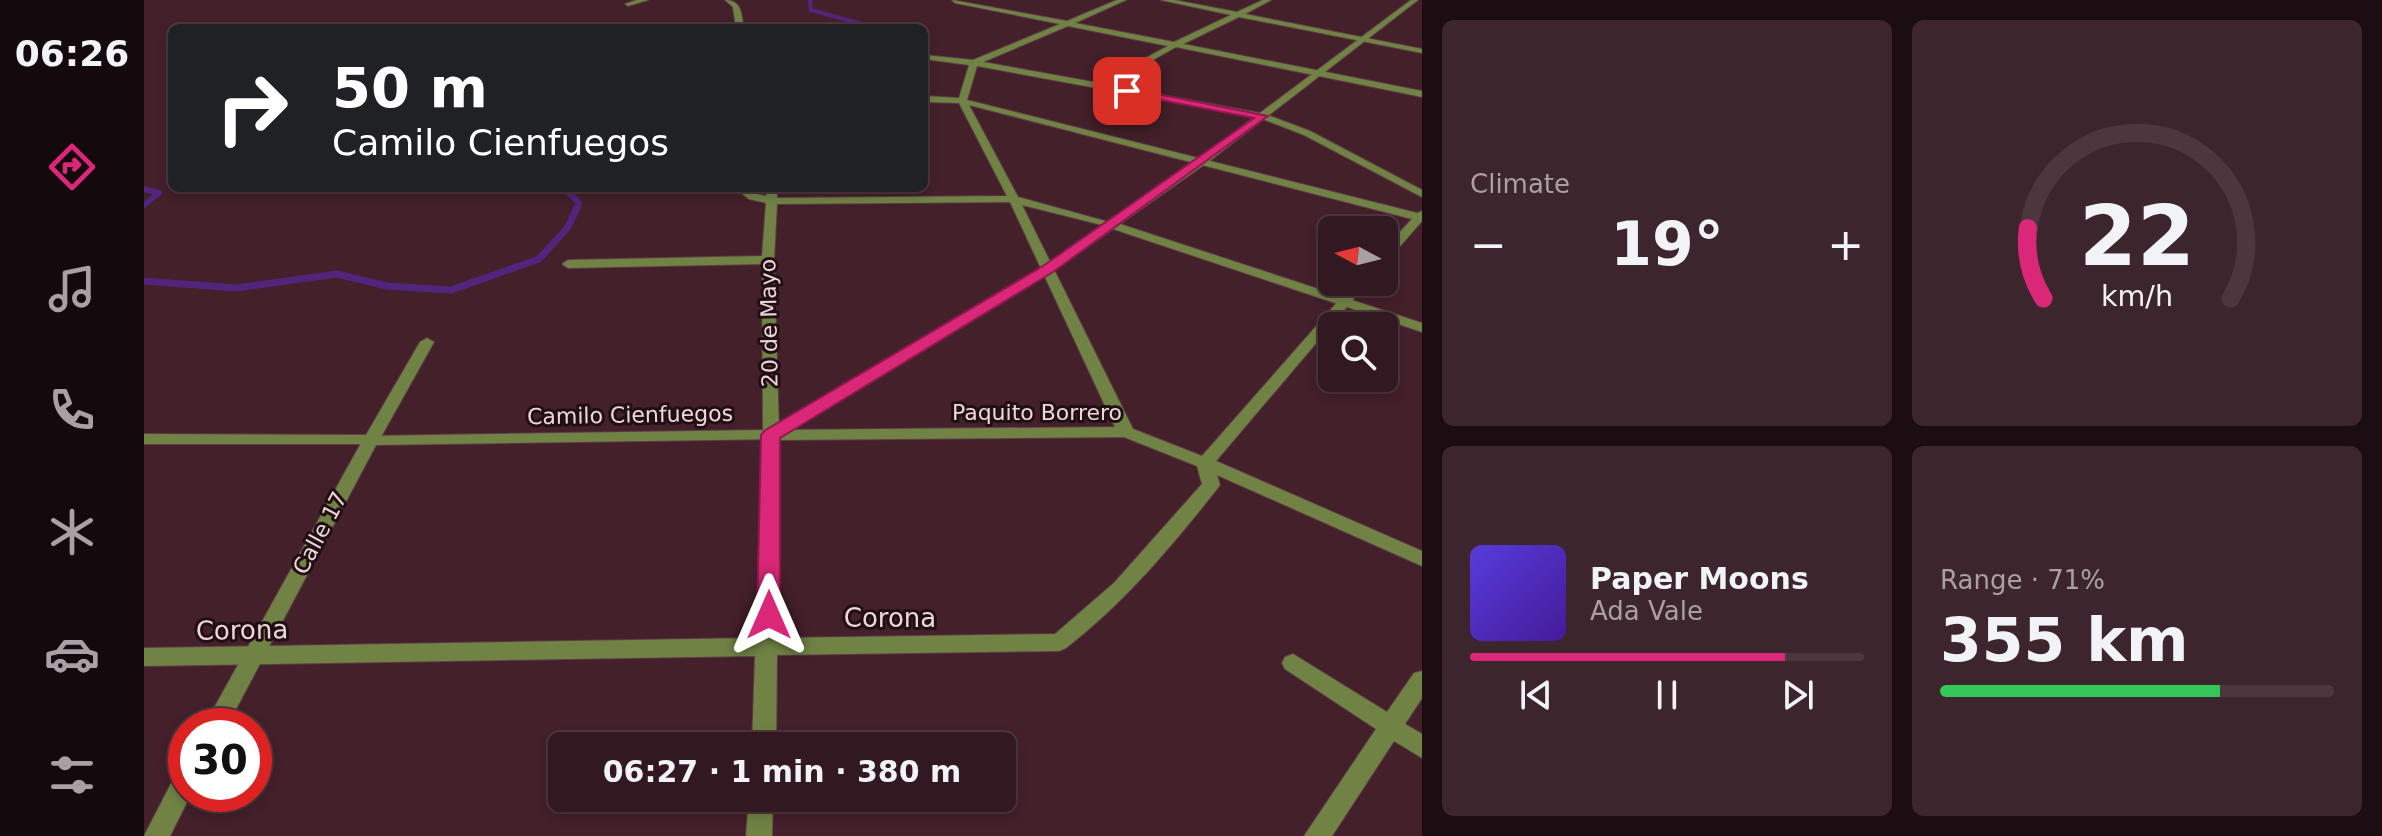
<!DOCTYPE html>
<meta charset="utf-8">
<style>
:root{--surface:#321820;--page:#3d252d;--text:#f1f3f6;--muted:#a8a0a5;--line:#4d373e;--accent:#db2777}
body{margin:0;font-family:"DejaVu Sans",sans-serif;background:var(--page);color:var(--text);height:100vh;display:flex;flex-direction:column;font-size:30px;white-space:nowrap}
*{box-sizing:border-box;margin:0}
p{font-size:26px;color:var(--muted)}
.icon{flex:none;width:44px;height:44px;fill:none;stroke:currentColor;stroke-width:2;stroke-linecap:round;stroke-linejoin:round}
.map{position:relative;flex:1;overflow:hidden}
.drawer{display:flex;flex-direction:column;gap:20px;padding:20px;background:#1c0d12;width:960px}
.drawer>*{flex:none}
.guide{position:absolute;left:24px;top:24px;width:760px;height:168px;border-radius:12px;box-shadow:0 4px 12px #0003,0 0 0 2px var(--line);background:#202124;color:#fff;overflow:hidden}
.needle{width:52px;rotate:277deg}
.controls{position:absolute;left:1174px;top:216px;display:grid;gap:16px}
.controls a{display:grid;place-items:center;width:80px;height:80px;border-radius:12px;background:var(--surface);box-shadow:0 4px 12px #0003,0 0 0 2px var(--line);font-size:40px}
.speed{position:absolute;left:24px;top:708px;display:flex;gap:16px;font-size:40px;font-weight:700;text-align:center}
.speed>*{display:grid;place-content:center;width:104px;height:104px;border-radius:50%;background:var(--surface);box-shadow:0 4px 12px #0003,0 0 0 2px var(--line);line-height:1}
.speed .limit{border:12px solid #d22;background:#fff;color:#111}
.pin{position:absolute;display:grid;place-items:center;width:68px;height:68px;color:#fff;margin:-34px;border-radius:16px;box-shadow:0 4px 12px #0006}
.me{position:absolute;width:88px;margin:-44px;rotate:0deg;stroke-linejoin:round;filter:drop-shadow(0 0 6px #0008)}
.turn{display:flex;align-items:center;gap:28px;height:168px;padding:0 32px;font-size:36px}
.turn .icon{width:104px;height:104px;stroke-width:2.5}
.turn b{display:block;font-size:56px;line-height:68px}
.big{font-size:60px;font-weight:700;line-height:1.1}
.drawer .card{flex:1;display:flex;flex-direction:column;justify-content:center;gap:12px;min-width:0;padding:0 28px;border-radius:12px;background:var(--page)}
.drawer .dial{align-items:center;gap:0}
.dial svg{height:208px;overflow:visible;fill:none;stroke:var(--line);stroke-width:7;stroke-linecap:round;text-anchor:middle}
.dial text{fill:var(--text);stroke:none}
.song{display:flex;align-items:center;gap:24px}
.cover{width:96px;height:96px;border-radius:12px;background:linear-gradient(135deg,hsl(250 70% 55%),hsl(260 70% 35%))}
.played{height:8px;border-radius:4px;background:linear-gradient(90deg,var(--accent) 80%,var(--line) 80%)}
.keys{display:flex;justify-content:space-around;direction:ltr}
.heat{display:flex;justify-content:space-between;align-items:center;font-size:44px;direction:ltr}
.charge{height:12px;border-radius:6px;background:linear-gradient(90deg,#34c759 71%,var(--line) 0)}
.drawer .tiles{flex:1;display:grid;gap:20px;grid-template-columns:repeat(2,1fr)}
.trip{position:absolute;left:404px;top:732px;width:468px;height:80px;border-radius:12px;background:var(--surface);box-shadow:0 4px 12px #0003,0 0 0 2px var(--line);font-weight:700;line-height:80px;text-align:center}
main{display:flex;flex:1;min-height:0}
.dock{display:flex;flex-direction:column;width:144px;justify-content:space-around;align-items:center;background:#140a0d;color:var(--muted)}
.dock .icon{width:56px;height:56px}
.dock .current{color:var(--accent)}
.dock b{font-size:36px;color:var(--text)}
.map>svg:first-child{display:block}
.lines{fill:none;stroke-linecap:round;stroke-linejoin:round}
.stream-far2{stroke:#51257b;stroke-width:4}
.stream-far1{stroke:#51257b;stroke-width:6}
.stream{stroke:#51257b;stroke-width:7}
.minor-casing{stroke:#5f3d46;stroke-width:2}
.tertiary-casing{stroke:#5f3d46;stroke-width:2}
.minor{fill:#708345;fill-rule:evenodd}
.tertiary{fill:#708345;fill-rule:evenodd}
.route{fill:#db2777;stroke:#8e194d;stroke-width:2}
.labels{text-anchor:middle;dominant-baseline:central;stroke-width:6;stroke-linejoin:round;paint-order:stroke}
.street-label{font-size:22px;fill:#efd6dc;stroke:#201014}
.near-street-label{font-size:26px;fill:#efd6dc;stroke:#201014}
</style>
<main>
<nav class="dock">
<b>06:26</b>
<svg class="icon current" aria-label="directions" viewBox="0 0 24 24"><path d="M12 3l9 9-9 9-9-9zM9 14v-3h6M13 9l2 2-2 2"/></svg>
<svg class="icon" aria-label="music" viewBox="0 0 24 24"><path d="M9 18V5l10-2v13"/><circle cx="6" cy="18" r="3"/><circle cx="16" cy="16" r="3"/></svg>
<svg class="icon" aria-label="phone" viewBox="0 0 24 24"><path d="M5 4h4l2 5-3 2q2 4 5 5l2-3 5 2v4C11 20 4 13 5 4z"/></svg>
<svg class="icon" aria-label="climate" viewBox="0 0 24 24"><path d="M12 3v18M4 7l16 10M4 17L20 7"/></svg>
<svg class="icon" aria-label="car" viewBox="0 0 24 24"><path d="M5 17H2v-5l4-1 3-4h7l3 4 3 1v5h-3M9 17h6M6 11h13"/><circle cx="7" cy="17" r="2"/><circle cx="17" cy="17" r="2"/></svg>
<svg class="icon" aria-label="filters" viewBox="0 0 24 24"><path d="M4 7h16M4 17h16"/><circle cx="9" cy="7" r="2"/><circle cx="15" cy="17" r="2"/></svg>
</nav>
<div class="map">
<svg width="1278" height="836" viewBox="0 0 1278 836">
<rect width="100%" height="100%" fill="#43202a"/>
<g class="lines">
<g class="stream-far2">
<path d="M666,0L667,10L718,24L714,28"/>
<path d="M604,27L646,28"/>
</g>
<g class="stream-far1">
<path d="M420,188L435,203L432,210"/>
<path d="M0,189L15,193L0,205"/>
</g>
<path class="stream" d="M0,281L92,288L193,274L243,286L307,290L395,259L424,227L433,208"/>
<defs>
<g id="minor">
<path d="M493,0H504L484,6L481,4Z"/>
<path d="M581,0C598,0 597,14 600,28H592L589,7Z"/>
<path d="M808,0L923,21L973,0H982L931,23L1030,42L1087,15L1017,0H1030L1093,12L1119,0H1127L1101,14L1278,49V53L1095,17L1039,44L1278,91V97L1032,47L964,85L1121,114L1166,131L1278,190V197L1160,135L1116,118L833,66L823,100L1273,213L1278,211V221L1244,260L1240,261V249L1268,219L825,105L874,197L972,224L966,227L878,205L989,429L1058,456L1211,282H1224L1072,461L1278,551V566L1073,475L1076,485L1073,489C1027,547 981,602 922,648L915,651L633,655L632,746H608L611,656L0,666V648L612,638L619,435L618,264L424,268L418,264L424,260L618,256L622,203L605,199L591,188C603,188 610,194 622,196L623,188H633V198L863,196L815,103L780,102V96L815,98L825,65L780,59V55L829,60L916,24L811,3ZM924,26L1024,46L955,83L839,62ZM866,202L971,427L635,430L630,260L633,204ZM980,437L1053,466L1058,484L970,583L911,634L633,638L635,440Z"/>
<path d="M283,338L290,342L233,444H0V434L222,435L276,342Z"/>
<path d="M1149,654L1243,712L1270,673L1278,671V698L1261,724L1278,734V758L1250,741L1188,836H1160L1232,729L1141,669L1138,663L1141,657Z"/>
<path d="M605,798H629L628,836H602Z"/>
</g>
<g id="tertiary">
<path d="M1267,0H1274L1064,162L976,224L1278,323V332L969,229L908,272L633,439L232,445L83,726H60L221,436L624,430L900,266L1056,158Z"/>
<path d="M42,769V794H47L26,836H0L33,772Z"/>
</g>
</defs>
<use href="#minor" class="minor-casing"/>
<use href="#tertiary" class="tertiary-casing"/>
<use href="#minor" class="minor"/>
<use href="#tertiary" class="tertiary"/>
</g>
<path class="route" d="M983,88L1124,116L909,272L636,438V615L633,621L625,624L616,621L613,615L617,435L620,431L899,266L1110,118L980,93Z"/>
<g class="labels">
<g class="street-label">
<text transform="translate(625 323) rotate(-91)">20 de Mayo</text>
<text x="893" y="412">Paquito Borrero</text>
<text transform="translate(486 415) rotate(-1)">Camilo Cienfuegos</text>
<text transform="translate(176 533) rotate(-62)">Calle 17</text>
</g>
<g class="near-street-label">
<text x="746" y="618">Corona</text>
<text transform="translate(98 630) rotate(-1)">Corona</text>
</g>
</g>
</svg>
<div class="controls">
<a><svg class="needle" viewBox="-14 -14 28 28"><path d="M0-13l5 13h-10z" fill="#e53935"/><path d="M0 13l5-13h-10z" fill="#a8a0a5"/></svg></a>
<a><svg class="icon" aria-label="search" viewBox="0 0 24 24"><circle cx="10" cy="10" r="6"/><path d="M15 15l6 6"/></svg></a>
</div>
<div class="speed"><div class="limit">30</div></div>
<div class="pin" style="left:983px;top:91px;background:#d93025"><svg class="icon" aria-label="arrive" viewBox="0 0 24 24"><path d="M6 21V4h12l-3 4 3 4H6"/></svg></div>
<svg class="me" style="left:625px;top:615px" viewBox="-20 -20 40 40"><path d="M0-17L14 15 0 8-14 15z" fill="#db2777" stroke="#fff" stroke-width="4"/></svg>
<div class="trip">06:27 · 1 min · 380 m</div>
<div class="guide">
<div class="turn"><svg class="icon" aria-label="right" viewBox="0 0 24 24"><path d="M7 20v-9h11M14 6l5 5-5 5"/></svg><div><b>50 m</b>Camilo Cienfuegos</div></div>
</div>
</div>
<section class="drawer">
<div class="tiles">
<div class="card"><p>Climate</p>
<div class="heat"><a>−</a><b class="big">19°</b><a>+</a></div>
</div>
<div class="card dial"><svg viewBox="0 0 100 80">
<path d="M14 69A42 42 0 1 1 86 69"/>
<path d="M14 69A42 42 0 0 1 8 42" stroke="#db2777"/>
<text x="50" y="56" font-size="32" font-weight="700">22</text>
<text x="50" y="72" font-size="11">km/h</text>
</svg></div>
<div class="card">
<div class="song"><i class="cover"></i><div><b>Paper Moons</b><p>Ada Vale</p></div></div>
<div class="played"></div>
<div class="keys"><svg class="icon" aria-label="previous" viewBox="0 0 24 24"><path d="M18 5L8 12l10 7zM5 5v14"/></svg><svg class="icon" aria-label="pause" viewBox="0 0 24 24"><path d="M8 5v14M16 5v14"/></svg><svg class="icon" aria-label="next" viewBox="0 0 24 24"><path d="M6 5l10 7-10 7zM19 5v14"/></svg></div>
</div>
<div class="card"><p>Range · 71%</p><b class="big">355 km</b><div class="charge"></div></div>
</div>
</section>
</main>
